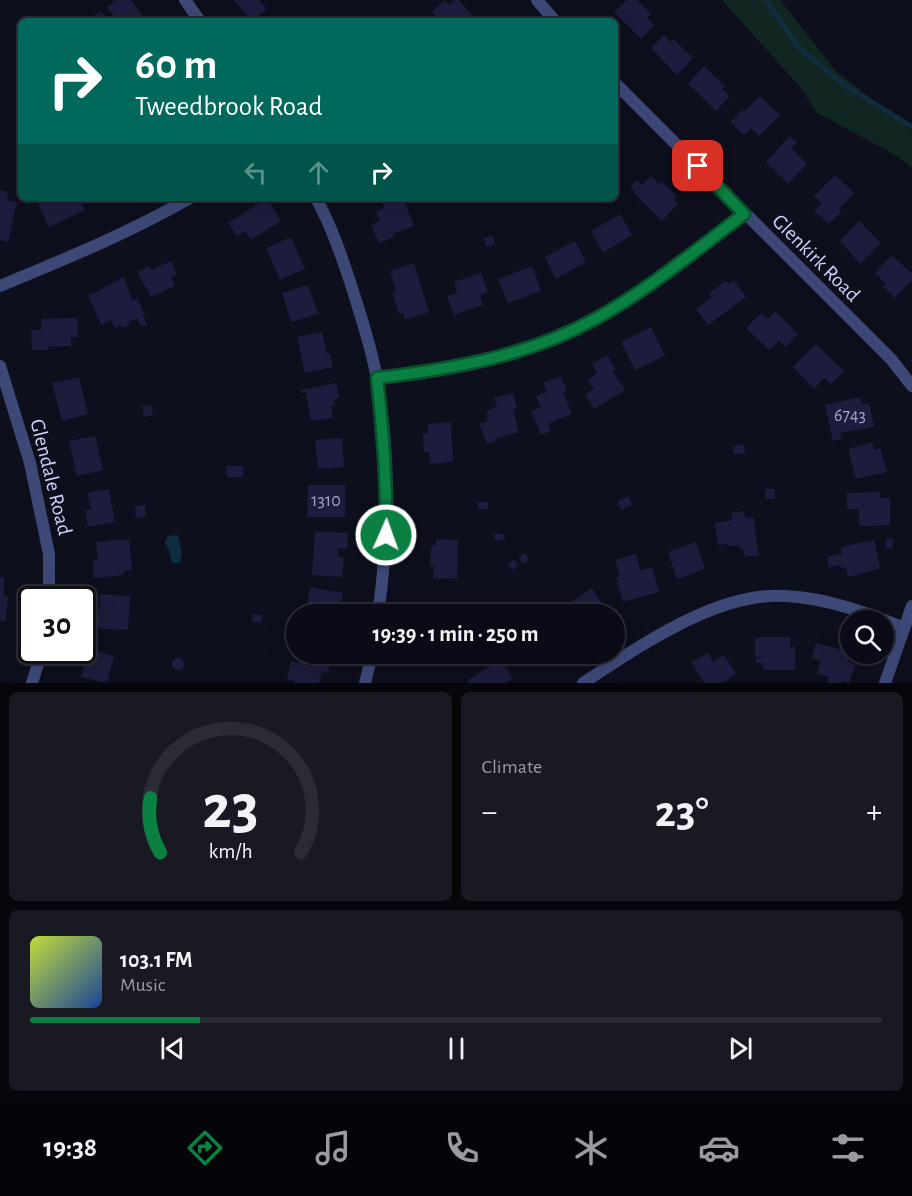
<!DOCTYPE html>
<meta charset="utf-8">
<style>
:root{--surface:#0a0b16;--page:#181923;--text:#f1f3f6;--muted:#999ba1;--line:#2a2b35;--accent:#0b8043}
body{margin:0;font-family:"Alegreya Sans",sans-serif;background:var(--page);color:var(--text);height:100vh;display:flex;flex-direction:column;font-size:22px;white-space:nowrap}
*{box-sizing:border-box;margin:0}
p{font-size:20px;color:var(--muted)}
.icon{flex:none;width:33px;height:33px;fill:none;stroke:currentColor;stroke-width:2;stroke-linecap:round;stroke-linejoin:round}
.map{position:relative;height:683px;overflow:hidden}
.drawer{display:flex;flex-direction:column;gap:9px;padding:9px;background:#06060c;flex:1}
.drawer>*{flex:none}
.banner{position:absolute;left:18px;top:18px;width:600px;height:183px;border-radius:9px;box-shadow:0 6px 24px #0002,0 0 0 2px var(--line);background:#00695c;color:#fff;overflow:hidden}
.buttons{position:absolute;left:840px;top:610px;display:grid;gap:12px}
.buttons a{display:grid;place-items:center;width:54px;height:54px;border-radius:50%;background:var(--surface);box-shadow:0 6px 24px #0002,0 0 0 2px var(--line);font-size:30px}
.speed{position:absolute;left:18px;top:586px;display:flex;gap:12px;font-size:30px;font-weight:700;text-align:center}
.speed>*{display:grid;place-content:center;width:78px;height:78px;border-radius:50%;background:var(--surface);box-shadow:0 6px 24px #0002,0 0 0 2px var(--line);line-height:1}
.speed .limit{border:3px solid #111;border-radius:9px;background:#fff;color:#111}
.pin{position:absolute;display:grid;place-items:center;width:51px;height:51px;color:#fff;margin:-26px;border-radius:12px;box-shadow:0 3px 9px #0006}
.me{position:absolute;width:66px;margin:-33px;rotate:2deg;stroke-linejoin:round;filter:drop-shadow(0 0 4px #0008)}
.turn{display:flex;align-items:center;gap:21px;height:126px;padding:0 18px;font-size:27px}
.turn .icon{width:78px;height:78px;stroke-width:2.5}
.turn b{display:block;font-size:42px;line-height:51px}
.lanes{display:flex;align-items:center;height:57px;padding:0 18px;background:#0003;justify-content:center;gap:30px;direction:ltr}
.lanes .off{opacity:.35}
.big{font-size:45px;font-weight:700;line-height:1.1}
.drawer .tile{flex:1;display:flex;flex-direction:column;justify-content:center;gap:9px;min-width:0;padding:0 21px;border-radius:9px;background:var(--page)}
.drawer .dial{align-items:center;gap:0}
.dial svg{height:156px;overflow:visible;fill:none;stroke:var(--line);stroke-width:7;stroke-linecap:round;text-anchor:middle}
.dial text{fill:var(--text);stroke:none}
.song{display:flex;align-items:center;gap:18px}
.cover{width:72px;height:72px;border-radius:9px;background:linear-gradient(135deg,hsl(70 70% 55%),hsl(220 70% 35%))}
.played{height:6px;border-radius:3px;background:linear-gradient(90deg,var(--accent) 20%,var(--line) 20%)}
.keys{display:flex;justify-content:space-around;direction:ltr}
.heat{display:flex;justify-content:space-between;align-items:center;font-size:33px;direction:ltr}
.drawer .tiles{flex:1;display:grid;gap:9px;grid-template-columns:1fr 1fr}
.tile:last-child{grid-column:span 2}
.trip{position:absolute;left:286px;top:604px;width:339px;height:60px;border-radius:30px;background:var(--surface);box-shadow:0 6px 24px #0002,0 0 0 2px var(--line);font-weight:700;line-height:60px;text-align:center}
.dock{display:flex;height:96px;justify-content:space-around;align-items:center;background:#040409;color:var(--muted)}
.dock .icon{width:42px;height:42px}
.dock .on{color:var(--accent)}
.dock b{font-size:27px;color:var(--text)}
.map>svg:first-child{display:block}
.green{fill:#122621}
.water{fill:#112c3e}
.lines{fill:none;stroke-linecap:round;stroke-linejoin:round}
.stream{stroke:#112c3e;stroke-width:5}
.building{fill:#1c1c3c}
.street{stroke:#3e4877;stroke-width:12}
.route-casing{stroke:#07532c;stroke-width:15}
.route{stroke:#0b8043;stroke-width:10}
.labels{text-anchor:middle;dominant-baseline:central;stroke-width:6;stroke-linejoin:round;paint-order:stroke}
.number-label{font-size:18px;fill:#a2a5ca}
.street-label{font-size:21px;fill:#cfd3fa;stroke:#0e0f1d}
</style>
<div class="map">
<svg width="912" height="683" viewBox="0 0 912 683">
<rect width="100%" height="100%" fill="#0e0f1d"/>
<path class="green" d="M722,0H780L836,71L912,131V168L897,156L816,112L801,88Z"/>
<path class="water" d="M178,535L182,552L180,563H172L169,550L165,543L168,536Z"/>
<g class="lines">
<path class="stream" d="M766,0L799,48L846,86L912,127"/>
</g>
<g class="building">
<path d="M117,0H131L146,21H117L107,7Z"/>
<path d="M234,0H259L267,9L251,21Z"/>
<path d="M445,0L449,5L455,0H459L477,21H439L432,12Z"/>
<path d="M627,0H636L651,14L647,18L654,25L641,39L614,12Z"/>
<path d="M101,11L106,18L101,21H93L91,18Z"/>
<path d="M664,35L671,42L673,39L693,58L677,75L651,48Z"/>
<path d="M704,66L725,86L722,89L730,96L716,111L688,84Z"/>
<path d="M760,96L780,115L759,136L751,128L744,135L730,122L742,110L744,112Z"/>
<path d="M790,136L797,142L791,148L807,164L788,184L766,162Z"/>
<path d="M835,175L854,193L839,209L842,211L829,224L814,211L822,203L814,196Z"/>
<path d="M651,176L659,184L662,181L677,197L674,200L678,204L662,221L634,193L635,191L630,187L637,180L642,185Z"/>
<path d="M0,190L8,192L7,200L17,202L8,242L0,240Z"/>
<path d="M51,198H80L85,210L49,227L38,204Z"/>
<path d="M267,198L281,221L251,240L245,231L237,236L228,223Z"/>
<path d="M381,198H403L414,226L393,234L394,237L379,243L371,225L380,221L376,211L384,208Z"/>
<path d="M620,214L632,235L603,253L591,231Z"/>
<path d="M859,221L881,243L860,264L840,241Z"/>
<path d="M493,236L495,245L486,247L484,238Z"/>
<path d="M291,237L305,269L280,280L266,248Z"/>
<path d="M575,241L586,262L556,279L545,257Z"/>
<path d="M892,255L912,274V280L895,298L883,287L886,284L875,273Z"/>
<path d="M171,261L177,274L171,277L175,286L151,297L137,272L149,266L151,270Z"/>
<path d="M414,263L429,312L405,320L403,313L399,314L392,292L396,291L390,271Z"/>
<path d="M532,266L541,291L508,303L498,279Z"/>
<path d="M481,273L488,292L480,295L483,305L454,315L447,296L457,293L454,282Z"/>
<path d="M124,277L132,300L137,298L145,315H143L147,325L141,327L137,318L129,322L128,326L123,328L120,326L115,328L111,320L101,325L88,296Z"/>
<path d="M734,280L746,297L708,325L696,309L712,297L709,293L726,281L728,284Z"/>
<path d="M308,285L318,314L291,322L282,293Z"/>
<path d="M775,311L798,334L785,347L779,341L769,350L746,328L761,313L768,319Z"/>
<path d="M77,318L78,337H71V346L48,347V350H32L31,330H41V319Z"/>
<path d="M651,327L665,356L635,370L621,342Z"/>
<path d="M322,332L327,354L330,353L333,367L305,373L297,337Z"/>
<path d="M816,344L844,371L831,384L824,378L814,389L793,367Z"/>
<path d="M607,355L616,369L613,371L625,390L594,409L585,394L594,389L588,380L597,373L592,364Z"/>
<path d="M561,376L567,391L563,392L572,414L548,424L551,431L541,435L531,411L541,407L536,396L547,392L543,383Z"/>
<path d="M79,377L88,414L62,421L52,383Z"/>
<path d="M336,383L339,398L334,399L335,406L331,407L333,418L311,421L306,392L301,393V390Z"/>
<path d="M513,393L517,408L513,409L519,432L494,439L495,442L487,444L479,424L488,421L486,411L497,407L494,398Z"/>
<path d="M860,397L862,404L869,403L874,427L840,433L842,439L833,441L825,405Z"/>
<path d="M151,405L153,415L144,417L142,406Z"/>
<path d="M451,422L453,462L430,464L429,452H424L423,433H428V424Z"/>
<path d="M95,436L103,470L77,476L69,441Z"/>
<path d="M342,438L344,467L318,469L315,440Z"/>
<path d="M872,442L874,450L880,448L887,472L856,479L848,449Z"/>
<path d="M744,444L745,453L734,455L733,446Z"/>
<path d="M226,466H243V477H227Z"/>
<path d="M308,485H345V517H307Z"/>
<path d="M109,489L115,522L88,527L85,510L91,509L87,493Z"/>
<rect x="765" y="489" width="10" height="10"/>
<path d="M880,492V498H890V525L859,526V509H847V493Z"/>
<path d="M629,496L632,505L621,510L617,501Z"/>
<rect x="478" y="502" width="10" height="7"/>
<path d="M145,505L146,516L136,518L135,506Z"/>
<path d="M744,511L745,518L753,517L759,555L745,557L743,549H740L739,545L728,546V544L718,545L715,523L732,520L731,513Z"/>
<path d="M315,531L348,533L347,549L338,548V557H344L342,577L312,575Z"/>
<path d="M494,534H503L505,540L495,541Z"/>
<path d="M887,538L894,539L892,549L885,547Z"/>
<path d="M129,539L132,570L123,571L124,575L94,578L93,561H98L96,542Z"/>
<path d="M436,539L458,540L457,579L433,578L434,566H430L431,548L433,545H436Z"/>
<path d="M874,540L880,568L853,576H848L846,567L841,568L840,565L829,567L827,557L842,554L841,547Z"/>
<path d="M696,542L705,569L677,579L668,552Z"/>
<path d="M525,553L529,560L523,564L519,557Z"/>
<path d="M636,554L640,570L652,567L659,592L623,602L616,577L620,576L615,560Z"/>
<path d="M514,560L518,566L512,570L508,564Z"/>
<path d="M0,577L4,578V597H8L6,621H0Z"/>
<path d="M310,587L343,593L339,615H305Z"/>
<path d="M592,588L609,615H573L567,604Z"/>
<path d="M100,594L130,596L128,630L92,628L93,611H99Z"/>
<path d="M418,606L442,610L441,615H417Z"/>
<path d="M253,614L262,615L261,623L252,621Z"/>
<path d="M763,637H790V647H795V670H763V663H756V658H768L755,657V638Z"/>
<path d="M816,643L850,652L848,662L855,664L849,683L842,681V683H827L829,677L817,673L820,661L812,658Z"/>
<path d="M88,649L114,656L107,683L81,677Z"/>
<path d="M708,653L713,661L724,655L736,674L721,683H704L691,662Z"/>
<path d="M301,654H333L328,673L322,672L319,683H294V681L287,679L291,661L299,663Z"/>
<circle cx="178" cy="664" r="6"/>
<path d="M501,659L513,678L505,683H469L468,680Z"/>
</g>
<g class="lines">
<g class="street">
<path d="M185,0L200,21"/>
<path d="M537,0L555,21"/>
<path d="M615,83L891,359L912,386"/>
<path d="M316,198C332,227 343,260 353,291C362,320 372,350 377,379C391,457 389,537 378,615"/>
<path d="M0,286C65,259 129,233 190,198"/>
<path d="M0,366L30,463L49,554V600"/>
<path d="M377,378C452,369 529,356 595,319C648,290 695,250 744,214"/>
<path d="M32,683L42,651"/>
<path d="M365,683L372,654"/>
<path d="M583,683C639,647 717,591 786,596C827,598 867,613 904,628"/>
<path d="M885,683L912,606"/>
</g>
</g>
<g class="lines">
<defs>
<path id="route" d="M386,535C387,482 383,431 377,378C452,369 529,356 595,319C648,290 696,250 744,214L698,166"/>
</defs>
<use href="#route" class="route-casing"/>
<use href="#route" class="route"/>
</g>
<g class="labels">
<g class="number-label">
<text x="850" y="416">6743</text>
<text x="326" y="501">1310</text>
</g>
<g class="street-label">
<text transform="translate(816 258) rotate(45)">Glenkirk Road</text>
<text transform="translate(51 477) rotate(76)">Glendale Road</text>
</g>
</g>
</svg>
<div class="buttons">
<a><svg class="icon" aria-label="search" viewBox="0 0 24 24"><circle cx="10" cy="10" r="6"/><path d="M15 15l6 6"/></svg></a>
</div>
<div class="speed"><div class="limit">30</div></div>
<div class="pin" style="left:698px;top:166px;background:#d93025"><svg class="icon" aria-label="arrive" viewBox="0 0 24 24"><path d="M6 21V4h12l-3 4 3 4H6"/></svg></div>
<svg class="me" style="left:386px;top:535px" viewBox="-20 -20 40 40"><circle r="17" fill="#0b8043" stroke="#fff" stroke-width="3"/><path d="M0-11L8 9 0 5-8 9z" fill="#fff"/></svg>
<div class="trip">19:39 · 1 min · 250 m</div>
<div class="banner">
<div class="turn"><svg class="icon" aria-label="right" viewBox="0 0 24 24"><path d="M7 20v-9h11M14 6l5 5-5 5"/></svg><div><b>60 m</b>Tweedbrook Road</div></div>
<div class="lanes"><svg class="icon off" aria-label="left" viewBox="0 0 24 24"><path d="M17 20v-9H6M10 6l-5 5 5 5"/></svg><svg class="icon off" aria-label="ahead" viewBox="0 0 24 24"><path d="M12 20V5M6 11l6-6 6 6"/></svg><svg class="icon" aria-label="right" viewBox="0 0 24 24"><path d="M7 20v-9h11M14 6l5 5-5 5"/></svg></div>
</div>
</div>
<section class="drawer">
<div class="tiles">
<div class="tile dial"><svg viewBox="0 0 100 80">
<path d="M14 69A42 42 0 1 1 86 69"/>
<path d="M14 69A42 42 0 0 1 9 41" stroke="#0b8043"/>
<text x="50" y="56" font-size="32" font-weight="700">23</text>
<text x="50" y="72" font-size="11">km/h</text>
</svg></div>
<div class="tile"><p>Climate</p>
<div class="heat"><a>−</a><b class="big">23°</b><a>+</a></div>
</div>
<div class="tile">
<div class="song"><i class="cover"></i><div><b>103.1 FM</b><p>Music</p></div></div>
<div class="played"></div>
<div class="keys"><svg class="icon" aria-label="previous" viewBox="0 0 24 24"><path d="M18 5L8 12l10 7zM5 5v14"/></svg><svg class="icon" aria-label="pause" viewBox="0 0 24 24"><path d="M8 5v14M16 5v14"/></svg><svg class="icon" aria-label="next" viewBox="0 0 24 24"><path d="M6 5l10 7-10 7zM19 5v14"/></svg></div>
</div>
</div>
</section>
<nav class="dock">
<b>19:38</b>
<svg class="icon on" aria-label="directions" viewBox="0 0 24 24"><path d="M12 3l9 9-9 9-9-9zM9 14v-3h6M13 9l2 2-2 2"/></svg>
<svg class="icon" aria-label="music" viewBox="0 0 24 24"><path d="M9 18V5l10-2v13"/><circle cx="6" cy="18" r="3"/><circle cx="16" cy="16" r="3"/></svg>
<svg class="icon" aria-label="phone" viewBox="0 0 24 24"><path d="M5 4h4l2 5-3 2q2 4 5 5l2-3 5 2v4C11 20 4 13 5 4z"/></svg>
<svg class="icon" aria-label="climate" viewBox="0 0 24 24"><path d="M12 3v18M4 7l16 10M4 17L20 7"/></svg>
<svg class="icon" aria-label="car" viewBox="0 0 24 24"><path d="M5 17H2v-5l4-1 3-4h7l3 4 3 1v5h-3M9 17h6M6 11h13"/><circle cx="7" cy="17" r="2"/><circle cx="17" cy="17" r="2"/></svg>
<svg class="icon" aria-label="filters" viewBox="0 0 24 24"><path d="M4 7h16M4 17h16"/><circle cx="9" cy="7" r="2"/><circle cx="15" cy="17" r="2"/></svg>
</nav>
